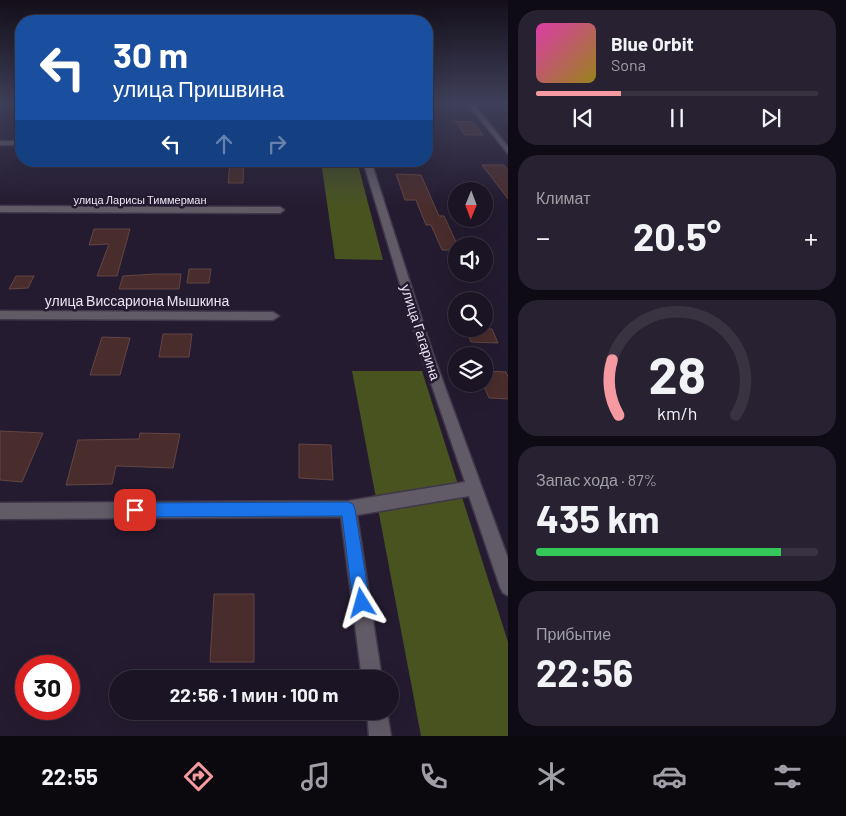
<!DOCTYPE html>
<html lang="ru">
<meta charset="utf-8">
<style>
:root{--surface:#1b1424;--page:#282131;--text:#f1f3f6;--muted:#a09ea6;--line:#393341;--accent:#f49aa0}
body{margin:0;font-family:Barlow,sans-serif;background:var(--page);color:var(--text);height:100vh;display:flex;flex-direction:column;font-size:19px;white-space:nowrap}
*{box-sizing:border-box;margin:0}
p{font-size:16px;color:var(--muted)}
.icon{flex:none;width:28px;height:28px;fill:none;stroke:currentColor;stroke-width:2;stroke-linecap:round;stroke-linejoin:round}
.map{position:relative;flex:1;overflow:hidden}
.sheet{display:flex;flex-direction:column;gap:10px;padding:10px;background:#0f0b14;width:338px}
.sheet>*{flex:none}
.banner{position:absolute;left:15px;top:15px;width:418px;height:152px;border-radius:20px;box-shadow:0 5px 20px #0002,0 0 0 1px var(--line);background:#1a4fa0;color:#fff;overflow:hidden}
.needle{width:32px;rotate:181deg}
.buttons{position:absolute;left:448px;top:182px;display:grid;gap:10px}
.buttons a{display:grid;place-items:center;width:45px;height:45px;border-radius:50%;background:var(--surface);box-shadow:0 5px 20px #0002,0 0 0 1px var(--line);font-size:25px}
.speed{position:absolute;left:15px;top:655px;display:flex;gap:10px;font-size:25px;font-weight:700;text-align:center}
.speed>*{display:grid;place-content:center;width:65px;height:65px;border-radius:50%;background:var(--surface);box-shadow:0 5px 20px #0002,0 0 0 1px var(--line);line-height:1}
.speed .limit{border:8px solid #d22;background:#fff;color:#111}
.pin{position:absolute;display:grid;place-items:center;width:42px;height:42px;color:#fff;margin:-21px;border-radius:10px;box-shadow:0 2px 8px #0006}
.me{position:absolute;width:55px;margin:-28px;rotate:352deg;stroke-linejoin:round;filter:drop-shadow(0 0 4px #0008)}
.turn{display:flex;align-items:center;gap:18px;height:105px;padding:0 15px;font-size:22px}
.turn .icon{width:65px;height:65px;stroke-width:2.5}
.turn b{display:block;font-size:35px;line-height:42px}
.lanes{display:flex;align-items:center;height:48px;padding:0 15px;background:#0003;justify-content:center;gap:25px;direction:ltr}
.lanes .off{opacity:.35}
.big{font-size:38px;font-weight:700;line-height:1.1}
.sheet .widget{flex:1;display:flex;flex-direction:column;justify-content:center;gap:8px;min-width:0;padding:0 18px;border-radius:20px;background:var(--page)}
.sheet .dial{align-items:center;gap:0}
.dial svg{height:130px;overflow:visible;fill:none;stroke:var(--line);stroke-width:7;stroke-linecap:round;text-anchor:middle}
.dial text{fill:var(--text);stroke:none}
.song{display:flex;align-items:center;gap:15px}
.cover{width:60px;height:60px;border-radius:8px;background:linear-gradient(135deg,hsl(320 70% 55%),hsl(50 70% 35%))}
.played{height:5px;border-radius:2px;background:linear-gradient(90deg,var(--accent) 30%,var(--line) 30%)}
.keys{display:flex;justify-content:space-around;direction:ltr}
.heat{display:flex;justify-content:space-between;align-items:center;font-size:28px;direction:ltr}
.charge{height:8px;border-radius:4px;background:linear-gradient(90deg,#34c759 87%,var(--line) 0)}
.trip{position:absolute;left:109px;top:670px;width:290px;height:50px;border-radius:25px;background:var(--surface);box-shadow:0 5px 20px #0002,0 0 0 1px var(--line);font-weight:700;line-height:50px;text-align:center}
.tabs{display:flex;height:80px;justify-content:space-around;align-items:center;background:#0b080e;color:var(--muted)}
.tabs .icon{width:35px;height:35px}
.tabs .active{color:var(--accent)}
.tabs b{font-size:22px;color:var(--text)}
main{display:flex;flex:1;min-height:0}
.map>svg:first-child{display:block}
.forest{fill:#485320}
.building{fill:#492d2c;stroke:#634544}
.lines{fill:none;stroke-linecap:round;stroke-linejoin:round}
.street-casing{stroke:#40374b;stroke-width:3}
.street{fill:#605b66;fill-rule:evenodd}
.route{fill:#1a73e8;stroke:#114b97}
.labels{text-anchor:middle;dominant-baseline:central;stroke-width:5;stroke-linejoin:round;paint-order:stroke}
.far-street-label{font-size:11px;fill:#eae4f3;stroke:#241b30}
.street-label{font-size:14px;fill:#eae4f3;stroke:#241b30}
</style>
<main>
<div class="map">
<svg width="509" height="736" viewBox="0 0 509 736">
<rect width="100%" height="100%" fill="#241b30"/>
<g class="forest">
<path d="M321,161H357L383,260L335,259Z"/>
<path d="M352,371H422L508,642V736H421Z"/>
</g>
<g class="building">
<path d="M455,121L473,122L483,135H465Z"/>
<path d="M230,161H244L243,183H228Z"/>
<path d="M482,165H504L509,171V200Z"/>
<path d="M396,174L421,175L439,216H444L456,242V250H442L431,225H426L416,200H405Z"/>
<path d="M94,229H130L117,276H97L109,244L89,245Z"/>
<path d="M189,269H211L209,283H187Z"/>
<path d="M156,274H181L179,289H119L123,276Z"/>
<path d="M16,276H34L28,288L9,289Z"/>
<path d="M466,329H492L498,343L471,342Z"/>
<path d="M163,334H192L189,357H159Z"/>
<path d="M102,337L130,338L120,375H90Z"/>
<path d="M484,371L506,372L509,379V399L489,398L484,386Z"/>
<path d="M0,431L43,433L22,482L0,480Z"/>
<path d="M140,433L180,434L173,468L116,466L112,484L66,485L78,440L139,439Z"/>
<path d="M299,444L331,445L333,480L299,478Z"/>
<path d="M214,594H254V662H210Z"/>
</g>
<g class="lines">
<defs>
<g id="street">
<path d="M467,103H473L509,148V155Z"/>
<rect x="0" y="141" width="21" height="4"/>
<path d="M363,161H371L433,354L509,561V596L503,593L500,587L469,496L357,515L382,679H362L341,517L0,519V503L348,501L465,482L421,354Z"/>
<path d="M0,206L280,207L284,210L280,213L0,212Z"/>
<path d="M0,311L273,312L279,316L273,320L0,319Z"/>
<path d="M367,711H387L391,736H369Z"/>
</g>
</defs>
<use href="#street" class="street-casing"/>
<use href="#street" class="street"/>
</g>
<linearGradient id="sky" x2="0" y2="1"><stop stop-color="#140f1a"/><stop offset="0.5" stop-color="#3f3f59"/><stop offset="1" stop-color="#3f3f59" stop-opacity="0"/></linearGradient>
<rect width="509" height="206" fill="url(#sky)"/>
<path class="route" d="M348,502L353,504L355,509L370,603L367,609L362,612L356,609L353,603L342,516L135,517L130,515L128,510L130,505L135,503Z"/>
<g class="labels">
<g class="far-street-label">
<text x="140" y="199">улица Ларисы Тиммерман</text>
</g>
<g class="street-label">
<text x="137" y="300">улица Виссариона Мышкина</text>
<text transform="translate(421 332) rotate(72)">улица Гагарина</text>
</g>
</g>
</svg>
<div class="buttons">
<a><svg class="needle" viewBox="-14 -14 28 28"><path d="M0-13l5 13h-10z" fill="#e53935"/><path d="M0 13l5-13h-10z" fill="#a09ea6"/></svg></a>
<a><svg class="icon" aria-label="sound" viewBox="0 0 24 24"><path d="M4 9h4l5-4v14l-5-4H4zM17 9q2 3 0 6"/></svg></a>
<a><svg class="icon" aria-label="search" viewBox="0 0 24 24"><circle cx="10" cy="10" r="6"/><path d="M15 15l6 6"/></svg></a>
<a><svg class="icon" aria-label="layers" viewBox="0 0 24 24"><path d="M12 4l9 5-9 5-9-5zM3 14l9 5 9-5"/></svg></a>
</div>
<div class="speed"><div class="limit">30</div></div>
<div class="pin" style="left:135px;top:510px;background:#d93025"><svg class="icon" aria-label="arrive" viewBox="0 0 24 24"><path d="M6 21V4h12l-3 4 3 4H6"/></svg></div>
<svg class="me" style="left:362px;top:603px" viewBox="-20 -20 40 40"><path d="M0-17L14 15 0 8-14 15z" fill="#1a73e8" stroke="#fff" stroke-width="4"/></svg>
<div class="trip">22:56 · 1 мин · 100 m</div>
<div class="banner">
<div class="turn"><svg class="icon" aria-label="left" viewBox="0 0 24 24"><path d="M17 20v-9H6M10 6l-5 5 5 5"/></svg><div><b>30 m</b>улица Пришвина</div></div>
<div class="lanes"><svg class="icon" aria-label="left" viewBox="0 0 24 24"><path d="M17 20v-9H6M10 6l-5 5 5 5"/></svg><svg class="icon off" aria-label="ahead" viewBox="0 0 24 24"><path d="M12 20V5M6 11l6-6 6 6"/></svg><svg class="icon off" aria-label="right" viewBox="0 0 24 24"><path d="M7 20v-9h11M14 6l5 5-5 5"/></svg></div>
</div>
</div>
<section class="sheet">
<div class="widget">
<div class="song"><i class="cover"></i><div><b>Blue Orbit</b><p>Sona</p></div></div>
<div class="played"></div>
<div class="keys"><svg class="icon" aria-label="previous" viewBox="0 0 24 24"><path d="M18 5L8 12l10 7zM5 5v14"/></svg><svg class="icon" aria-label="pause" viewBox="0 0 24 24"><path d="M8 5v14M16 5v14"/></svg><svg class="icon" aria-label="next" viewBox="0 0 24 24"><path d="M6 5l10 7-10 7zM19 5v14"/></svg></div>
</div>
<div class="widget"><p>Климат</p>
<div class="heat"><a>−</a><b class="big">20.5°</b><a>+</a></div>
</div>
<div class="widget dial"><svg viewBox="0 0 100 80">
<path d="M14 69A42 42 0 1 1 86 69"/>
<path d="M14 69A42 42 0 0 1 10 35" stroke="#f49aa0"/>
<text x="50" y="56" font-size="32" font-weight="700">28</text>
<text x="50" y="72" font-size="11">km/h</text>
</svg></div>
<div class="widget"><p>Запас хода · 87%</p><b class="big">435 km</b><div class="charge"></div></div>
<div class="widget"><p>Прибытие</p><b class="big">22:56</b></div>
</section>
</main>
<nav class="tabs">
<b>22:55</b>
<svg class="icon active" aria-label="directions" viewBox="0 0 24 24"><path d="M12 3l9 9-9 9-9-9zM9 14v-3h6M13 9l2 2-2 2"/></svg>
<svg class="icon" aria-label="music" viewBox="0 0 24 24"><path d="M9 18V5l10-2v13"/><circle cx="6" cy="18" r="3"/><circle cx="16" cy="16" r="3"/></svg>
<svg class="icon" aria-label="phone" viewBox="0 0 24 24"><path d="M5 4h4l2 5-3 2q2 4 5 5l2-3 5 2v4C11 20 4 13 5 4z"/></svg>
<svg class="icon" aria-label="climate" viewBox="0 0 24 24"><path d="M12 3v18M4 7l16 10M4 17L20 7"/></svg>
<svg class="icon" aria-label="car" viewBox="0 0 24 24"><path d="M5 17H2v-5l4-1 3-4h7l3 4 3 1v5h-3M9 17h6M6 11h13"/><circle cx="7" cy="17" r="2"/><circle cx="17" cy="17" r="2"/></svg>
<svg class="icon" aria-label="filters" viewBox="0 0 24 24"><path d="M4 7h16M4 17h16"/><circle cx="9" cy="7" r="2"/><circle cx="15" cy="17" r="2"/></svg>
</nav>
